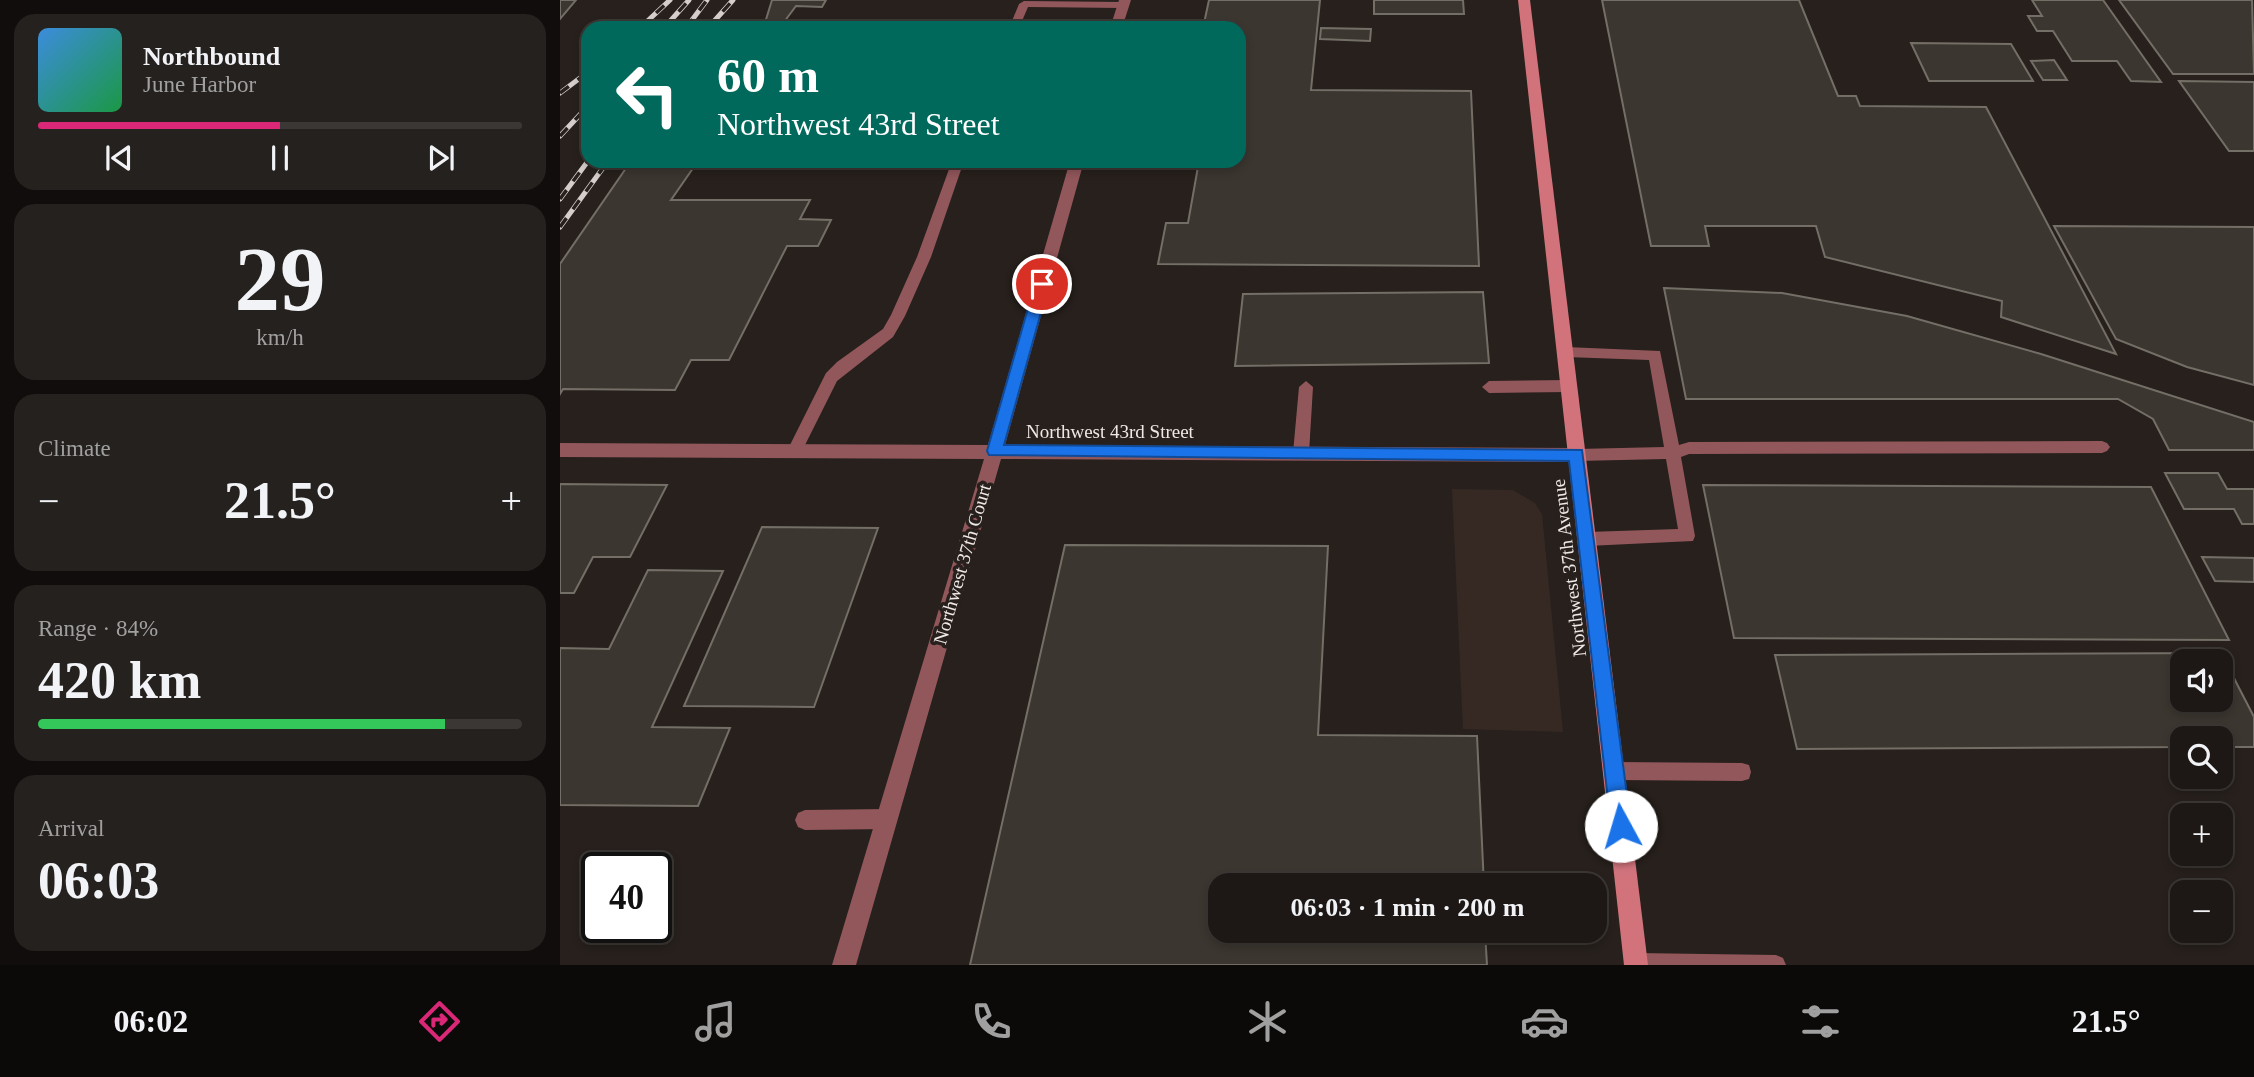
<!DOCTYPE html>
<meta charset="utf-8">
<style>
:root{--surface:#1d1815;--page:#25211e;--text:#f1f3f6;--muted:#a0a0a0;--line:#3b3734;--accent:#db2777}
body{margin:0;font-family:"Times New Roman",serif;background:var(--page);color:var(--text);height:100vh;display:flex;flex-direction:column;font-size:26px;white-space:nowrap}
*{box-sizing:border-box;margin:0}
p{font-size:23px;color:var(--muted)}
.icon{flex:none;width:38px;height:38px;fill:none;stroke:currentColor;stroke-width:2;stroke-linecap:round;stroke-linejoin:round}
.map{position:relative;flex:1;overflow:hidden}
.sheet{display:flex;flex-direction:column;gap:14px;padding:14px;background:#100d0c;width:560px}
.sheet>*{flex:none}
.guide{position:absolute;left:21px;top:21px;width:665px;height:147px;border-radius:21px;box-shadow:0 4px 10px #0003,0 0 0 2px var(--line);background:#00695c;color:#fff;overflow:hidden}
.buttons{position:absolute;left:1610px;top:649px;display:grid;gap:14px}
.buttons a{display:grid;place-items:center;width:63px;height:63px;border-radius:14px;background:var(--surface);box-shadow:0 4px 10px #0003,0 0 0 2px var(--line);font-size:35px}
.speed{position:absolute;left:21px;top:852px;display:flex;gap:14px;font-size:35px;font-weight:700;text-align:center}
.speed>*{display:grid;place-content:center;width:91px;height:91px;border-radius:50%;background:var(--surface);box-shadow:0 4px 10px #0003,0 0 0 2px var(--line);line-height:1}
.speed .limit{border:4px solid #111;border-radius:10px;background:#fff;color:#111}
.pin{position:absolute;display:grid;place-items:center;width:60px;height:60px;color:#fff;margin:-30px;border:4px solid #fff;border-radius:50%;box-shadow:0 2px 7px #0007}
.me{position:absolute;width:77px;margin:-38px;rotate:354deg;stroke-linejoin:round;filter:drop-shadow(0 0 5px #0008)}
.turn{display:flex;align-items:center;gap:24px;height:147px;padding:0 21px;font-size:32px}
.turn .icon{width:91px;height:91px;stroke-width:2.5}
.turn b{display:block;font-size:49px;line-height:60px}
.big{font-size:52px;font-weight:700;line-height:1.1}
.sheet .tile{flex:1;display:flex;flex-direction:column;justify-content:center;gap:10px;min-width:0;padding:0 24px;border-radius:21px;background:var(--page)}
.sheet .dial{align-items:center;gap:0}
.dial b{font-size:91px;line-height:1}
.song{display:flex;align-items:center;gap:21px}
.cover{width:84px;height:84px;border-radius:10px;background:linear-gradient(135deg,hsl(210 70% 55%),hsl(140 70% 35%))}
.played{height:7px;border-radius:4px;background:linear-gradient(90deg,var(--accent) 50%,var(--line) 50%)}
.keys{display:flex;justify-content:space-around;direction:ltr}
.heat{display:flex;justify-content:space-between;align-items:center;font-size:38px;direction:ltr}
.charge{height:10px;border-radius:5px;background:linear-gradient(90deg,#34c759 84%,var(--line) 0)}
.trip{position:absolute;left:648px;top:873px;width:399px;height:70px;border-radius:21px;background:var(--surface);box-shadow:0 4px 10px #0003,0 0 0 2px var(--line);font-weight:700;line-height:70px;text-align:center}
.tabs{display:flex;height:112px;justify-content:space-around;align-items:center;background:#0c0a08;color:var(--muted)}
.tabs .icon{width:49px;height:49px}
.tabs .selected{color:var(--accent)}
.tabs b{font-size:32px;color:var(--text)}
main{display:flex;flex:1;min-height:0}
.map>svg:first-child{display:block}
.built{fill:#362923}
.building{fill:#3b362f;stroke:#736e66;stroke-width:2;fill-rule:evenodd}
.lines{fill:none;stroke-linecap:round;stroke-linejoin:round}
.lane{fill:#92575b;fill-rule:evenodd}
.street{fill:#92575b;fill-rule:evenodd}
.secondary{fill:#d2737c;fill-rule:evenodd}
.rail-casing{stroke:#d5cecc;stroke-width:5}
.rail{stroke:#27201c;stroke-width:3.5;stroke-dasharray:11;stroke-linecap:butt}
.route{fill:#1a73e8;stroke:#114b97;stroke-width:2}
.labels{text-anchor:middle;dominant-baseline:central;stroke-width:7;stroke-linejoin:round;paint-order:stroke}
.street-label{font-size:19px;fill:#eee8e6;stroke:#27201c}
</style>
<main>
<section class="sheet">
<div class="tile">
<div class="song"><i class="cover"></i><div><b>Northbound</b><p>June Harbor</p></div></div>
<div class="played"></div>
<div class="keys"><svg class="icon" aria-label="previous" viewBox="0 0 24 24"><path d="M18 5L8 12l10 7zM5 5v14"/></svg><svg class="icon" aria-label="pause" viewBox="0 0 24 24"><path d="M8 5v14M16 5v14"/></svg><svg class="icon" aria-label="next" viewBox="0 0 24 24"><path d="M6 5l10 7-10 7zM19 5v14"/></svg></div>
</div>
<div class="tile dial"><b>29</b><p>km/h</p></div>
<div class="tile"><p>Climate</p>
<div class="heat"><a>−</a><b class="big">21.5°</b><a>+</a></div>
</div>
<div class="tile"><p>Range · 84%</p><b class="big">420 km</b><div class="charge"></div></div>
<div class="tile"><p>Arrival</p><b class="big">06:03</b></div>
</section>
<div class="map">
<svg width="1694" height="965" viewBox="0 0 1694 965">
<rect width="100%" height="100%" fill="#27201c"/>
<path class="built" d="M892,489L953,490L975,503L982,514L1003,732L903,729Z"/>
<g class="building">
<path d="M0,0H16L0,19Z"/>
<path d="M212,0H266L262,7L236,6L221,26H204Z"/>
<path d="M649,0H760L751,90L911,91L919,266L598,264L606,223H628L639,161H679V28H643Z"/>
<path d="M814,0H903L904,14H814Z"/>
<path d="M1042,0H1239L1278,96H1296L1300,106L1426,107L1556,354L1441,317L1442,301L1265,257L1256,226H1145L1149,246H1091Z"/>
<path d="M1472,0H1543L1601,82L1571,81L1557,61H1512L1493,31H1477L1468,16H1482Z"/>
<path d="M1559,0H1692L1694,74H1613Z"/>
<path d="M761,28L811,29L810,41L760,39Z"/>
<path d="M1351,43L1451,44L1473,81H1369Z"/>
<path d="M1494,60L1507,80H1483L1471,61Z"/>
<path d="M1619,81L1694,82V151H1669Z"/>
<path d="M71,161H138L111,200H250L240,219L271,220L258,246H227L169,360H131L115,390L3,389L0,394V264Z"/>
<path d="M1494,226L1694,227V385L1627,367L1556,339Z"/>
<path d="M1104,288L1222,293L1347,316L1481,354L1694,422V450H1609L1593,419L1558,399H1126Z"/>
<path d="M923,292L929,363L675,366L683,294Z"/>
<path d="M1605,473H1658L1667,489H1694V524H1682L1674,509H1624Z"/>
<path d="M0,484L107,485L70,557H33L14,593H0Z"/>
<path d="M1143,485L1591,487L1669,640L1174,638Z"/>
<path d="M202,527L318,528L254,707L124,706Z"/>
<path d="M505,545L768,546L758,735L917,736L924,886H660V931H925L927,965H410Z"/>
<path d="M1642,557L1694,558V582L1655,581Z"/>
<path d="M88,570L163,571L92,727L170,728L138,806L0,805V648L49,649Z"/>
<path d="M1661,653L1694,717V747H1661V738H1622V747L1237,749L1215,655ZM1622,662H1661V700H1622Z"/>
</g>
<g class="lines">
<g class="lane">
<path d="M464,1L563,2L568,5L563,8L468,7L459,28H449L459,4Z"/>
<path d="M392,161H404L371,257L345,316L333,337L277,381L240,455H230L227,451L266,373L277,362L323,329L331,315L357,257Z"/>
<path d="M1006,347L1100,351L1119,445L1129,442L1542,441L1547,443L1550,447L1547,451L1542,453L1129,454L1121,457L1135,536L1133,541L1027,546L1021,544L1019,539L1021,534L1027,532L1118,529L1106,459L1017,461L1012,459L1009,455L1012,451L1017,449L1104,447L1089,360L1006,357L999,352Z"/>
<path d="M1009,380L1016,386L1009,392L929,393L922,387L929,381Z"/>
<path d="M746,381L753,387L749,453L746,457H736L733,453L739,387Z"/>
<path d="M1055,762L1182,763L1189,765L1191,772L1189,779L1182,781L1055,780L1048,778L1046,771L1048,764Z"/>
<path d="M327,809L334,812L337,819L334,826L327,829L245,830L238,827L235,820L238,813L245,810Z"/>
<path d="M1076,953L1216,955L1223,958L1226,965H1066L1069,956Z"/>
</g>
<g class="street">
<path d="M559,0H571L562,28H550Z"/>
<path d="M510,161H524L445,445L1017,448L1023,450L1026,455L1023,460L1017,462L441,459L296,965H272L424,459L0,457V443L428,445Z"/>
</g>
<path class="secondary" d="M958,0H970L1088,965H1064Z"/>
<defs>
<g id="rail">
<path d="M80,28L110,0"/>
<path d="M104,28L129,0"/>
<path d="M126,28L147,0"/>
<path d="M148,28L173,0"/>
<path d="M0,93L28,72"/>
<path d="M0,136L28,106"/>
<path d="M0,199L28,161"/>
<path d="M0,227L48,161"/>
</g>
</defs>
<use href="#rail" class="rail-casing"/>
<use href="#rail" class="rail"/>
</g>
<path class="route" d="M482,279L489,284L444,445L1022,450L1071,826L1068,833L1061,836L1054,833L1051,826L1009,461L429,455L427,451L475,284Z"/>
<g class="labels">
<g class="street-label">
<text x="550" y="431">Northwest 43rd Street</text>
<text transform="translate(402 564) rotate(-74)">Northwest 37th Court</text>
<text transform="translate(1009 568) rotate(-97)">Northwest 37th Avenue</text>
</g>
</g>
</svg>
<div class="buttons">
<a><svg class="icon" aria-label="sound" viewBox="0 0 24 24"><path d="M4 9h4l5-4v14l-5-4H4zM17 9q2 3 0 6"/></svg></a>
<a><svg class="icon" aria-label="search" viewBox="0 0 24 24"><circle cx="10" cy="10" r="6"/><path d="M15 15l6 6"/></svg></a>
<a>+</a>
<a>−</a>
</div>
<div class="speed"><div class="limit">40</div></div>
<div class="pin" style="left:482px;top:284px;background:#d93025"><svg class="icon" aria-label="arrive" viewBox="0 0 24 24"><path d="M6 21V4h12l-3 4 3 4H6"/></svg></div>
<svg class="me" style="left:1061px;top:826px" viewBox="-20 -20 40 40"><circle r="19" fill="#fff"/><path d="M0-13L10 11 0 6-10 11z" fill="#1a73e8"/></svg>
<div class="trip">06:03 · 1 min · 200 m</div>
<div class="guide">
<div class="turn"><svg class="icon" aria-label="left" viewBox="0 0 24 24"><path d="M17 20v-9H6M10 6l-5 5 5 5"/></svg><div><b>60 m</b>Northwest 43rd Street</div></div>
</div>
</div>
</main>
<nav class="tabs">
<b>06:02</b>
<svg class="icon selected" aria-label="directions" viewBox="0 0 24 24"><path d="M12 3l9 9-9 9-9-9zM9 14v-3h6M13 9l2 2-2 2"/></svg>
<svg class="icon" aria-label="music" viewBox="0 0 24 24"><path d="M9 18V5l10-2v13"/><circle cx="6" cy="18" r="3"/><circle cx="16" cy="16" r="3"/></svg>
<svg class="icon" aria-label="phone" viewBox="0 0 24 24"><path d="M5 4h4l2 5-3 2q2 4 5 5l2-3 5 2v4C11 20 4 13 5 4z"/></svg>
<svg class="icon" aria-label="climate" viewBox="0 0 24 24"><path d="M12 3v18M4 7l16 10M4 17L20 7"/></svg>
<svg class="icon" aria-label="car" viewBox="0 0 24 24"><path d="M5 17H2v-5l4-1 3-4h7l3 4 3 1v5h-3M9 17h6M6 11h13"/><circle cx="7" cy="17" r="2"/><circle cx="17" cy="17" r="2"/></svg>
<svg class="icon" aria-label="filters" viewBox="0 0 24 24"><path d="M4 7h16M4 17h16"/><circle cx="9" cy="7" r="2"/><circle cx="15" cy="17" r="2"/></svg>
<b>21.5°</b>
</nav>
